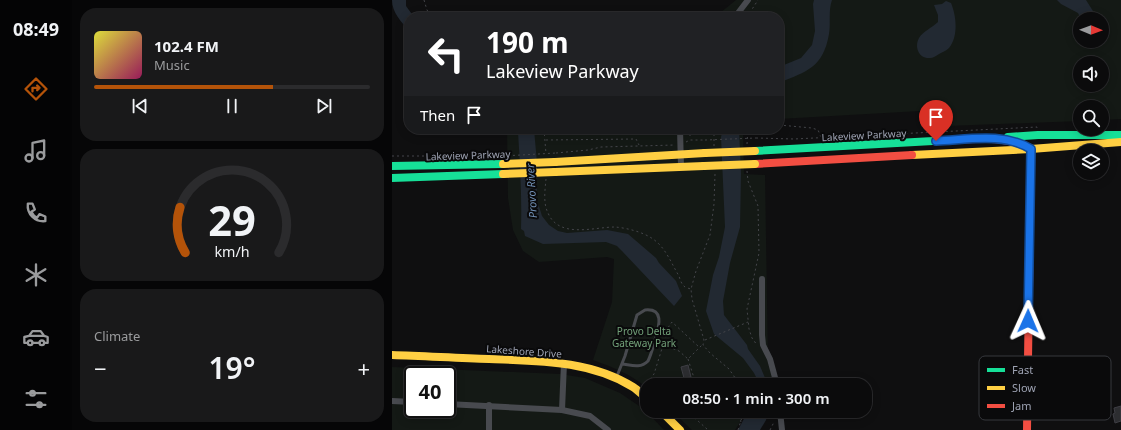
<!DOCTYPE html>
<meta charset="utf-8">
<style>
:root{--surface:#0b0b0c;--page:#19191a;--text:#f1f3f6;--muted:#9a9b9d;--line:#2b2b2d;--accent:#b45309}
body{margin:0;font-family:"Noto Sans",sans-serif;background:var(--page);color:var(--text);height:100vh;display:flex;flex-direction:column;font-size:15px;white-space:nowrap}
*{box-sizing:border-box;margin:0}
p{font-size:13px;color:var(--muted)}
.icon{flex:none;width:22px;height:22px;fill:none;stroke:currentColor;stroke-width:2;stroke-linecap:round;stroke-linejoin:round}
.map{position:relative;flex:1;overflow:hidden}
.drawer{display:flex;flex-direction:column;gap:8px;padding:8px;background:#060607;width:320px}
.drawer>*{flex:none}
.guide{position:absolute;left:12px;top:12px;width:380px;height:122px;border-radius:16px;box-shadow:0 2px 10px #0003,0 0 0 1px var(--line);background:#202124;color:#fff;overflow:hidden}
.needle{width:26px;rotate:91deg}
.buttons{position:absolute;left:681px;top:12px;display:grid;gap:8px}
.buttons a{display:grid;place-items:center;width:36px;height:36px;border-radius:50%;background:var(--surface);box-shadow:0 2px 10px #0003,0 0 0 1px var(--line);font-size:20px}
.speed{position:absolute;left:12px;top:366px;display:flex;gap:8px;font-size:20px;font-weight:700;text-align:center}
.speed>*{display:grid;place-content:center;width:52px;height:52px;border-radius:50%;background:var(--surface);box-shadow:0 2px 10px #0003,0 0 0 1px var(--line);line-height:1}
.speed .limit{border:2px solid #111;border-radius:6px;background:#fff;color:#111}
.pin{position:absolute;display:grid;place-items:center;width:34px;height:34px;color:#fff;margin:-41px -17px;border-radius:50% 50% 50% 0;rotate:-45deg;box-shadow:0 0 4px #0007}
.pin .icon{rotate:45deg}
.me{position:absolute;width:44px;margin:-22px;rotate:1deg;stroke-linejoin:round;filter:drop-shadow(0 0 3px #0008)}
.turn{display:flex;align-items:center;gap:14px;height:84px;padding:0 16px;font-size:18px}
.turn .icon{width:52px;height:52px;stroke-width:2.5}
.turn b{display:block;font-size:28px;line-height:34px}
.then{display:flex;align-items:center;height:38px;padding:0 16px;background:#0003;gap:8px;font-size:15px}
.big{font-size:30px;font-weight:600;line-height:1.1}
.drawer .tile{flex:1;display:flex;flex-direction:column;justify-content:center;gap:6px;min-width:0;padding:0 14px;border-radius:16px;background:var(--page)}
.drawer .dial{align-items:center;gap:0}
.dial svg{height:104px;overflow:visible;fill:none;stroke:var(--line);stroke-width:7;stroke-linecap:round;text-anchor:middle}
.dial text{fill:var(--text);stroke:none}
.song{display:flex;align-items:center;gap:12px}
.cover{width:48px;height:48px;border-radius:6px;background:linear-gradient(135deg,hsl(60 70% 55%),hsl(330 70% 35%))}
.played{height:4px;border-radius:2px;background:linear-gradient(90deg,var(--accent) 65%,var(--line) 65%)}
.keys{display:flex;justify-content:space-around;direction:ltr}
.heat{display:flex;justify-content:space-between;align-items:center;font-size:22px;direction:ltr}
.trip{position:absolute;left:248px;top:378px;width:232px;height:40px;border-radius:16px;background:var(--surface);box-shadow:0 2px 10px #0003,0 0 0 1px var(--line);font-weight:600;line-height:40px;text-align:center}
main{display:flex;flex:1;min-height:0}
.menu{display:flex;flex-direction:column;width:72px;justify-content:space-around;align-items:center;background:#040405;color:var(--muted)}
.menu .icon{width:28px;height:28px}
.menu .selected{color:var(--accent)}
.menu b{font-size:18px;color:var(--text)}
.map>svg:first-child{display:block}
.green{fill:#141915;fill-rule:evenodd}
.water{fill:#222932}
.building{fill:#2c2d30;stroke:#3e3e44}
.lines{fill:none;stroke-linecap:round;stroke-linejoin:round}
.path{stroke:#44454a;stroke-width:1;stroke-dasharray:2 3;stroke-linecap:butt}
.lane{stroke:#484a4f;stroke-width:3}
.street{stroke:#484a4f;stroke-width:6}
.fast{stroke:#16e098;stroke-width:8}
.slow{stroke:#ffcf43;stroke-width:8}
.jam{stroke:#f24e42;stroke-width:8}
.path-bridge{stroke:#44454a;stroke-width:1;stroke-dasharray:2 3;stroke-linecap:butt}
.slow-bridge{stroke:#ffcf43;stroke-width:8}
.route-casing{stroke:#114b97;stroke-width:10}
.route{stroke:#1a73e8;stroke-width:7}
.labels{text-anchor:middle;dominant-baseline:central;stroke-width:4;stroke-linejoin:round;paint-order:stroke}
.street-label{font-size:10px;fill:#9ea3b3;stroke:#0a0a0b}
.park-label{font-size:10px;fill:#72a079;stroke:#0a0a0b}
.water-label{font-size:11px;font-style:italic;fill:#708eb3;stroke:#0a0a0b}
.key{fill:#0a0a0b;stroke:#36383d;stroke-width:1}
.key-label{font-size:11px;fill:#9ea3b3}
</style>
<main>
<nav class="menu">
<b>08:49</b>
<svg class="icon selected" aria-label="directions" viewBox="0 0 24 24"><path d="M12 3l9 9-9 9-9-9zM9 14v-3h6M13 9l2 2-2 2"/></svg>
<svg class="icon" aria-label="music" viewBox="0 0 24 24"><path d="M9 18V5l10-2v13"/><circle cx="6" cy="18" r="3"/><circle cx="16" cy="16" r="3"/></svg>
<svg class="icon" aria-label="phone" viewBox="0 0 24 24"><path d="M5 4h4l2 5-3 2q2 4 5 5l2-3 5 2v4C11 20 4 13 5 4z"/></svg>
<svg class="icon" aria-label="climate" viewBox="0 0 24 24"><path d="M12 3v18M4 7l16 10M4 17L20 7"/></svg>
<svg class="icon" aria-label="car" viewBox="0 0 24 24"><path d="M5 17H2v-5l4-1 3-4h7l3 4 3 1v5h-3M9 17h6M6 11h13"/><circle cx="7" cy="17" r="2"/><circle cx="17" cy="17" r="2"/></svg>
<svg class="icon" aria-label="filters" viewBox="0 0 24 24"><path d="M4 7h16M4 17h16"/><circle cx="9" cy="7" r="2"/><circle cx="15" cy="17" r="2"/></svg>
</nav>
<section class="drawer">
<div class="tile">
<div class="song"><i class="cover"></i><div><b>102.4 FM</b><p>Music</p></div></div>
<div class="played"></div>
<div class="keys"><svg class="icon" aria-label="previous" viewBox="0 0 24 24"><path d="M18 5L8 12l10 7zM5 5v14"/></svg><svg class="icon" aria-label="pause" viewBox="0 0 24 24"><path d="M8 5v14M16 5v14"/></svg><svg class="icon" aria-label="next" viewBox="0 0 24 24"><path d="M6 5l10 7-10 7zM19 5v14"/></svg></div>
</div>
<div class="tile dial"><svg viewBox="0 0 100 80">
<path d="M14 69A42 42 0 1 1 86 69"/>
<path d="M14 69A42 42 0 0 1 10 34" stroke="#b45309"/>
<text x="50" y="56" font-size="32" font-weight="700">29</text>
<text x="50" y="72" font-size="11">km/h</text>
</svg></div>
<div class="tile"><p>Climate</p>
<div class="heat"><a>−</a><b class="big">19°</b><a>+</a></div>
</div>
</section>
<div class="map">
<svg width="729" height="430" viewBox="0 0 729 430">
<rect width="100%" height="100%" fill="#0f0f10"/>
<g class="green">
<path d="M344,0H729V119L710,120V107H688V121L529,127L528,111L387,119V17H323ZM688,19H710V41H688ZM688,63H710V85H688Z"/>
<path d="M115,129H351L352,174L373,175L376,362L383,385H255V388C239,374 220,367 201,360L220,302L222,259L215,257L147,262L131,251L121,230L116,198Z"/>
<path d="M0,367L168,374L193,378L228,393L253,410L272,430H0ZM21,375H55V409H21Z"/>
<path d="M280,411H355L343,430H300Z"/>
</g>
<g class="water">
<path d="M0,0H14V6L22,17H17V30C9,22 0,12 0,0Z"/>
<path d="M422,0H440C436,11 439,23 437,34C431,68 415,71 387,83V67L409,58L420,45L423,31L421,4Z"/>
<path d="M665,0H694L706,19H689L686,13L669,4Z"/>
<path d="M554,1L559,3C564,15 567,36 557,48C554,51 550,52 547,54C544,56 541,58 538,58C527,59 522,47 527,38C531,31 540,28 546,22V15L542,5L550,4Z"/>
<path d="M125,129H142L145,163V200L150,216L157,225L166,231L175,233L215,230L236,234L264,258L267,263L284,281L290,296L282,306L230,251L225,246L214,242L151,244L133,236L132,231L129,229C130,197 128,164 126,132Z"/>
<path d="M331,129H347L349,174L348,227L338,263L331,301L332,315L355,345L356,349L368,366L376,385H365V379L362,373L351,358L322,334L314,311L321,275L327,257L333,227L329,137Z"/>
<path d="M356,411H376L374,420L368,430H346Z"/>
</g>
<g class="building">
<path d="M296,365L299,377L292,378L289,367Z"/>
<path d="M729,406V421L723,423L721,414L723,413L722,408Z"/>
</g>
<g class="lines">
<g class="path">
<path d="M32,0L35,10L40,17"/>
<path d="M355,17L366,0"/>
<path d="M387,125L420,128L426,130L429,137"/>
<path d="M152,129L154,154"/>
<path d="M298,129V139"/>
<path d="M322,129V146"/>
<path d="M364,138L402,139L645,127V129"/>
<path d="M154,140L244,139L247,145"/>
<path d="M294,142L298,140H313"/>
<path d="M355,144L356,129"/>
<path d="M164,153L196,150L209,147L283,145"/>
<path d="M0,156H111"/>
<path d="M355,171L356,181L366,206L367,253L355,309L357,329L360,338L365,345"/>
<path d="M323,174L322,204L318,235L304,271L299,289L300,299L312,340L311,345L318,353L337,369L348,385"/>
<path d="M154,179C153,190 151,203 156,213C167,239 202,227 223,227C235,228 251,232 261,239C274,248 279,263 287,276C288,280 290,285 293,287C293,287 298,289 299,289"/>
<path d="M313,340L356,322"/>
<path d="M272,345L287,351L296,359L310,345"/>
<path d="M296,359L302,378L309,385"/>
<path d="M255,383L262,374L277,326L280,322L307,347"/>
<path d="M334,385L344,377"/>
<path d="M295,411L316,430"/>
<path d="M345,411L349,422"/>
<path d="M346,430L352,411"/>
<path d="M378,430L382,422"/>
</g>
<path class="lane" d="M225,376L233,356L245,315L253,310C274,308 266,329 263,340C261,347 259,355 256,361C248,369 239,365 230,364"/>
<g class="street">
<path d="M343,17L356,0"/>
<path d="M288,129L289,167"/>
<path d="M370,279V335L371,345L378,359L385,385"/>
<path d="M0,401L21,402"/>
<path d="M55,404L170,410L198,416L216,430"/>
<path d="M170,410L172,363"/>
<path d="M388,411L390,430"/>
<path d="M97,430V405"/>
</g>
<g class="fast">
<path d="M616,137L646,135H729"/>
<path d="M363,151L559,140"/>
<path d="M0,166L111,164"/>
<path d="M0,178L111,174"/>
</g>
<g class="slow">
<path d="M520,155L639,149L729,142"/>
<path d="M163,162L313,153"/>
<path d="M163,172L312,166"/>
<path d="M0,355C32,356 65,358 97,359C146,361 198,360 241,387C246,390 250,395 255,399"/>
<path d="M269,411L288,430"/>
</g>
<g class="jam">
<path d="M559,140C589,139 609,135 638,148"/>
<path d="M363,164L520,155"/>
<path d="M635,430L639,149"/>
</g>
<g class="path-bridge">
<path d="M313,140L364,138"/>
<path d="M111,156L164,153"/>
</g>
<g class="slow-bridge">
<path d="M313,153L363,151"/>
<path d="M111,164L163,162"/>
<path d="M312,166L363,164"/>
<path d="M111,174L163,172"/>
</g>
</g>
<g class="lines">
<defs>
<path id="route" d="M544,141C574,140 612,132 639,149L636,321"/>
</defs>
<use href="#route" class="route-casing"/>
<use href="#route" class="route"/>
</g>
<g class="labels">
<g class="street-label">
<text transform="translate(472 135) rotate(-3)">Lakeview Parkway</text>
<text transform="translate(76 155) rotate(-2)">Lakeview Parkway</text>
<text transform="translate(132 351) rotate(4)">Lakeshore Drive</text>
</g>
<g class="park-label">
<text x="252" y="331">Provo Delta<tspan x="252" dy="12">Gateway Park</tspan></text>
</g>
<g class="water-label">
<text transform="translate(139 191) rotate(-93)">Provo River</text>
</g>
</g>
<rect x="587" y="356" width="132" height="64" rx="6" class="key"/>
<rect x="595" y="368" width="18" height="4" fill="#16e098"/>
<rect x="595" y="386" width="18" height="4" fill="#ffcf43"/>
<rect x="595" y="404" width="18" height="4" fill="#f24e42"/>
<g class="key-label">
<text x="620" y="374">Fast</text>
<text x="620" y="392">Slow</text>
<text x="620" y="410">Jam</text>
</g>
</svg>
<div class="buttons">
<a><svg class="needle" viewBox="-14 -14 28 28"><path d="M0-13l5 13h-10z" fill="#e53935"/><path d="M0 13l5-13h-10z" fill="#9a9b9d"/></svg></a>
<a><svg class="icon" aria-label="sound" viewBox="0 0 24 24"><path d="M4 9h4l5-4v14l-5-4H4zM17 9q2 3 0 6"/></svg></a>
<a><svg class="icon" aria-label="search" viewBox="0 0 24 24"><circle cx="10" cy="10" r="6"/><path d="M15 15l6 6"/></svg></a>
<a><svg class="icon" aria-label="layers" viewBox="0 0 24 24"><path d="M12 4l9 5-9 5-9-5zM3 14l9 5 9-5"/></svg></a>
</div>
<div class="speed"><div class="limit">40</div></div>
<div class="pin" style="left:544px;top:141px;background:#d93025"><svg class="icon" aria-label="arrive" viewBox="0 0 24 24"><path d="M6 21V4h12l-3 4 3 4H6"/></svg></div>
<svg class="me" style="left:636px;top:321px" viewBox="-20 -20 40 40"><path d="M0-17L14 15 0 8-14 15z" fill="#1a73e8" stroke="#fff" stroke-width="4"/></svg>
<div class="trip">08:50 · 1 min · 300 m</div>
<div class="guide">
<div class="turn"><svg class="icon" aria-label="left" viewBox="0 0 24 24"><path d="M17 20v-9H6M10 6l-5 5 5 5"/></svg><div><b>190 m</b>Lakeview Parkway</div></div>
<div class="then">Then<svg class="icon" aria-label="arrive" viewBox="0 0 24 24"><path d="M6 21V4h12l-3 4 3 4H6"/></svg></div>
</div>
</div>
</main>
